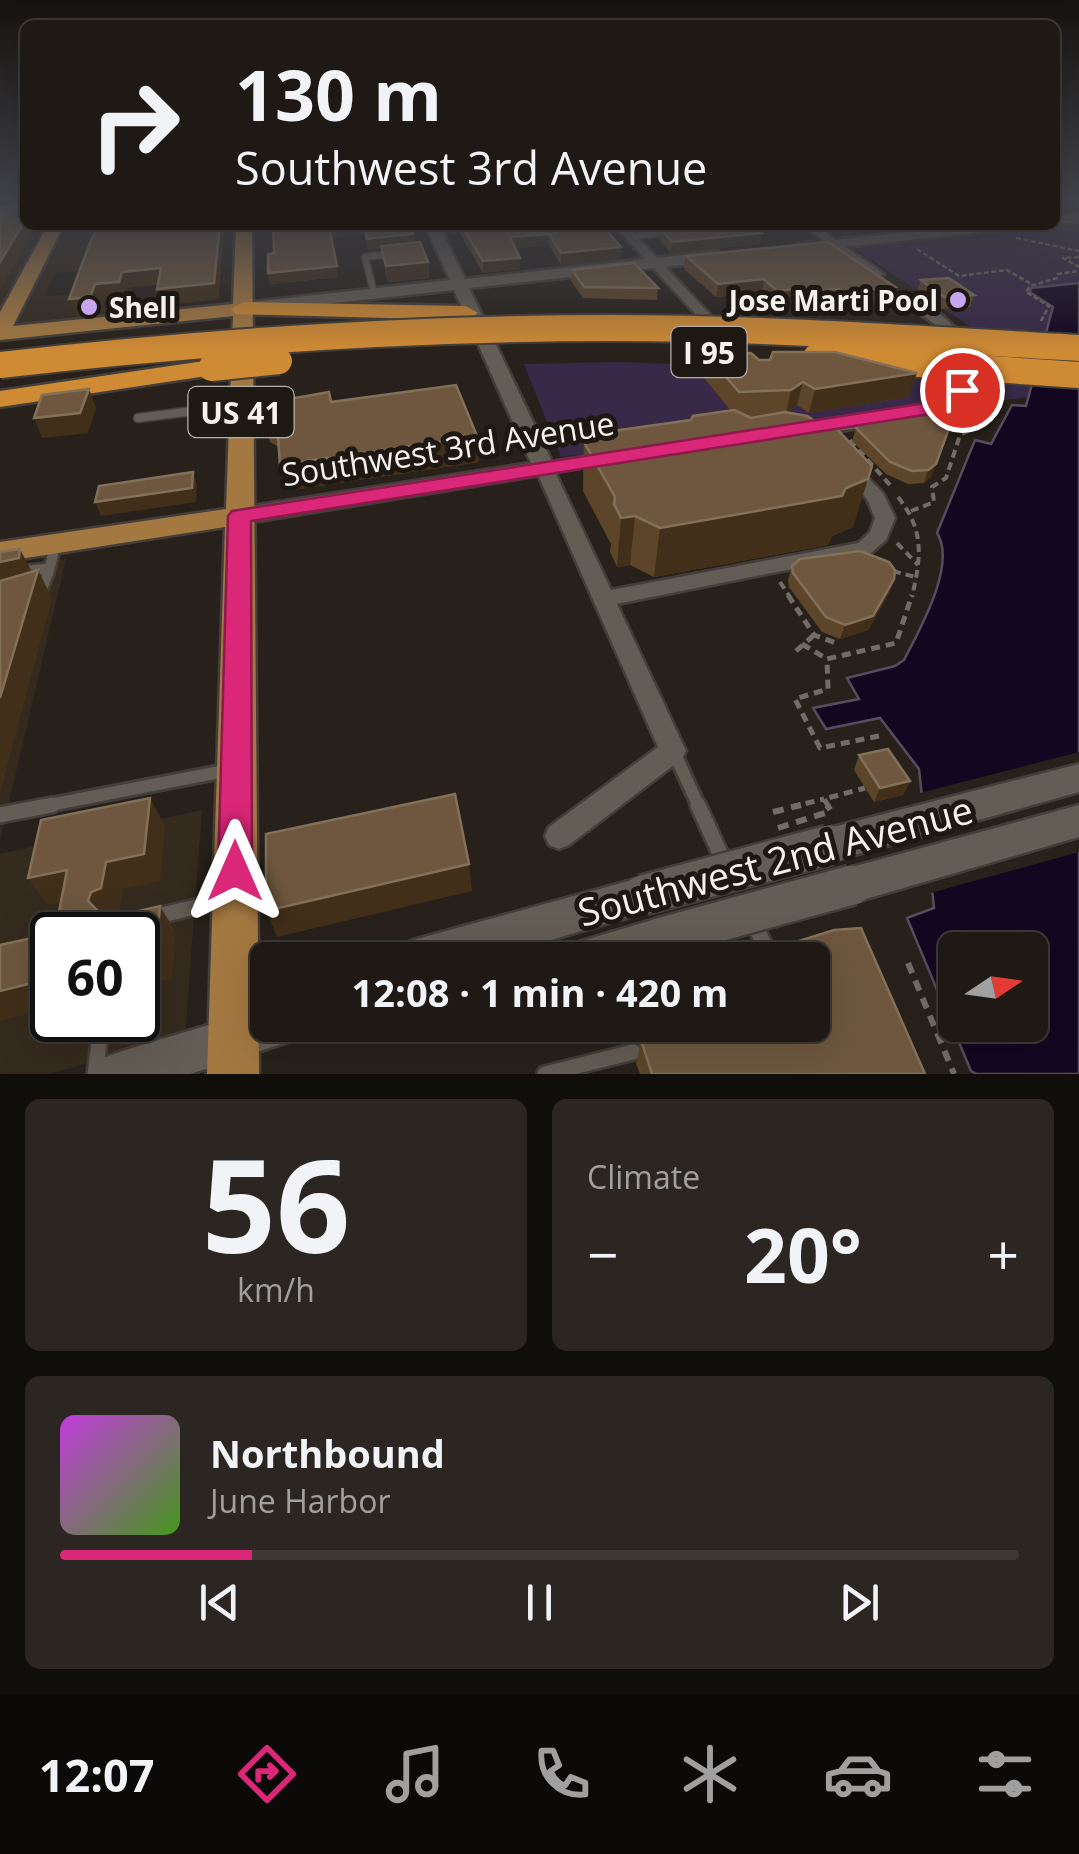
<!DOCTYPE html>
<meta charset="utf-8">
<style>
:root{--surface:#1e1914;--page:#2b2622;--text:#f1f3f6;--muted:#a1a0a0;--line:#3c3834;--accent:#db2777}
body{margin:0;font-family:"Open Sans",sans-serif;background:var(--page);color:var(--text);height:100vh;display:flex;flex-direction:column;font-size:38px;white-space:nowrap}
*{box-sizing:border-box;margin:0}
p{font-size:32px;color:var(--muted)}
.icon{flex:none;width:55px;height:55px;fill:none;stroke:currentColor;stroke-width:2;stroke-linecap:round;stroke-linejoin:round}
.map{position:relative;height:1074px;overflow:hidden}
.drawer{display:flex;flex-direction:column;gap:25px;padding:25px;background:#100e0b;flex:1}
.drawer>*{flex:none}
.hud{position:absolute;left:20px;top:20px;width:1040px;height:210px;border-radius:15px;box-shadow:0 10px 40px #0002,0 0 0 2px var(--line);background:#1e1914;color:var(--text);overflow:hidden}
.needle{width:65px;rotate:77deg}
.controls{position:absolute;left:938px;top:932px;display:grid;gap:20px}
.controls a{display:grid;place-items:center;width:110px;height:110px;border-radius:15px;background:var(--surface);box-shadow:0 10px 40px #0002,0 0 0 2px var(--line);font-size:50px}
.speed{position:absolute;left:30px;top:912px;display:flex;gap:20px;font-size:50px;font-weight:700;text-align:center}
.speed>*{display:grid;place-content:center;width:130px;height:130px;border-radius:50%;background:var(--surface);box-shadow:0 10px 40px #0002,0 0 0 2px var(--line);line-height:1}
.speed .limit{border:5px solid #111;border-radius:15px;background:#fff;color:#111}
.pin{position:absolute;display:grid;place-items:center;width:85px;height:85px;color:#fff;margin:-42px;border:5px solid #fff;border-radius:50%;box-shadow:0 2px 10px #0007}
.me{position:absolute;width:110px;margin:-55px;rotate:0deg;stroke-linejoin:round;filter:drop-shadow(0 0 8px #0008)}
.turn{display:flex;align-items:center;gap:35px;height:210px;padding:0 50px;font-size:45px}
.turn .icon{width:130px;height:130px;stroke-width:2.5}
.turn b{display:block;font-size:70px;line-height:85px}
.big{font-size:75px;font-weight:700;line-height:1.1}
.drawer .widget{flex:1;display:flex;flex-direction:column;justify-content:center;gap:15px;min-width:0;padding:0 35px;border-radius:15px;background:var(--page)}
.drawer .dial{align-items:center;gap:0}
.dial b{font-size:130px;line-height:1}
.song{display:flex;align-items:center;gap:30px}
.cover{width:120px;height:120px;border-radius:15px;background:linear-gradient(135deg,hsl(290 70% 55%),hsl(100 70% 35%))}
.played{height:10px;border-radius:5px;background:linear-gradient(90deg,var(--accent) 20%,var(--line) 20%)}
.keys{display:flex;justify-content:space-around;direction:ltr}
.heat{display:flex;justify-content:space-between;align-items:center;font-size:55px;direction:ltr}
.drawer .tiles{flex:1;display:grid;gap:25px;grid-template-columns:1fr 1fr}
.widget:last-child{grid-column:span 2}
.trip{position:absolute;left:250px;top:942px;width:580px;height:100px;border-radius:15px;background:var(--surface);box-shadow:0 10px 40px #0002,0 0 0 2px var(--line);font-weight:700;line-height:100px;text-align:center}
.tabs{display:flex;height:160px;justify-content:space-around;align-items:center;background:#0c0a08;color:var(--muted)}
.tabs .icon{width:70px;height:70px}
.tabs .selected{color:var(--accent)}
.tabs b{font-size:45px;color:var(--text)}
.map>svg:first-child{display:block}
.built{fill:#352a1e;fill-rule:evenodd}
.green{fill:#372947}
.water{fill:#130621;stroke:#574c5e;stroke-width:2.5;fill-rule:evenodd}
.pier{fill:#28211b}
.lines{fill:none;stroke-linecap:round;stroke-linejoin:round}
.service-far4-casing{stroke:#433e39;stroke-width:9}
.service-far3-casing{stroke:#433e39;stroke-width:11}
.service-far2-casing{stroke:#433e39;stroke-width:15}
.service-far1-casing{stroke:#433e39;stroke-width:18}
.service-casing{stroke:#433e39;stroke-width:20}
.minor-casing{stroke:#433e39;stroke-width:5}
.tertiary-casing{stroke:#433e39;stroke-width:5}
.primary-casing{stroke:#433e39;stroke-width:5}
.motorway-casing{stroke:#433e39;stroke-width:5}
.path-far3{stroke:#726c67;stroke-width:2.5;stroke-dasharray:5 2.5;stroke-linecap:butt}
.path-far2{stroke:#726c67;stroke-width:4;stroke-dasharray:8 5;stroke-linecap:butt}
.path-far1{stroke:#726c67;stroke-width:5;stroke-dasharray:9 6;stroke-linecap:butt}
.path{stroke:#726c67;stroke-width:6;stroke-dasharray:11 8;stroke-linecap:butt}
.service-far4{stroke:#645d55;stroke-width:6}
.service-far3{stroke:#645d55;stroke-width:8}
.service-far2{stroke:#645d55;stroke-width:10}
.service-far1{stroke:#645d55;stroke-width:12}
.service{stroke:#645d55;stroke-width:15}
.minor{fill:#645d55;fill-rule:evenodd}
.tertiary{fill:#645d55;fill-rule:evenodd}
.primary{fill:#a47841;fill-rule:evenodd}
.motorway{fill:#cf8a34;fill-rule:evenodd}
.tertiary-bridge-casing{stroke:#433e39;stroke-width:44;stroke-linecap:butt}
.motorway-bridge-casing{stroke:#433e39;stroke-width:30;stroke-linecap:butt}
.tertiary-bridge{stroke:#645d55;stroke-width:39}
.motorway-bridge{stroke:#cf8a34;stroke-width:26}
.wall{fill:#5d4529}
.shaded-wall{fill:#412f1a}
.building{fill:#6e573e;stroke:#837059;stroke-width:2.5}
.route{fill:#db2777;stroke:#8e194d;stroke-width:2.5}
.poi-dot{fill:#c7a6f0;stroke:#1e1812;stroke-width:4}
.labels{text-anchor:middle;dominant-baseline:central;stroke-width:10;stroke-linejoin:round;paint-order:stroke}
.far-poi-label{font-size:28px;font-weight:bold;fill:#f6f1ed;stroke:#1e1812;text-anchor:end}
.shield{fill:#1e1812;stroke:#b5b0ab;stroke-width:2.5}
.shield-label{font-size:30px;font-weight:bold;fill:#f6f1ed}
.street-label{font-size:32px;fill:#f6f1ed;stroke:#1e1812}
.near-street-label{font-size:38px;fill:#f6f1ed;stroke:#1e1812}
</style>
<div class="map">
<svg width="1079" height="1074" viewBox="0 0 1079 1074">
<rect width="100%" height="100%" fill="#28211b"/>
<g class="built">
<path d="M0,201H25V225H44L39,235L107,229L140,264L55,273L45,296L133,289L126,315L0,328Z"/>
<path d="M66,559L0,840V570Z"/>
<path d="M202,810L185,1038L48,1074H0V854ZM52,935H138V1020H52Z"/>
</g>
<path class="green" d="M1079,224V283L1030,292L1053,306L1029,397L561,457L524,364L618,362L809,369L977,331L854,248Z"/>
<path class="water" d="M1079,283V1074H977L971,1071L907,918L934,908L919,769L880,718L826,729L813,708L859,699L847,678L895,666L904,660C920,629 957,564 937,533L975,440L991,444L1012,405L1026,406L1053,307L1030,292L1031,288ZM955,950H1030V1025H955Z"/>
<path class="pier" d="M1079,752V852L927,894L916,794Z"/>
<g class="lines">
<defs>
<g id="service-far4">
<path d="M631,236L674,232"/>
<path d="M374,293L365,257L392,254"/>
</g>
<path id="service-far3" d="M138,418L240,405"/>
<g id="service-far2">
<path d="M0,573L45,569L48,574L40,594"/>
<path d="M48,574L56,543"/>
</g>
<g id="service-far1">
<path d="M674,752L699,807"/>
<path d="M39,807L230,770"/>
</g>
<g id="service">
<path d="M698,805L725,864"/>
<path d="M0,815L52,805"/>
<path d="M154,917L225,900"/>
<path d="M752,919L764,944"/>
<path d="M95,1074L102,1020"/>
<path d="M545,1074L633,1052"/>
</g>
<g id="minor">
<path d="M614,225H626L763,371V377H753Z"/>
<path d="M802,225H815L884,274L874,277Z"/>
<path d="M902,295C928,294 977,345 983,370C977,384 971,393 957,400C928,416 833,437 800,432L798,428L806,423C849,418 948,413 967,370C961,338 927,319 902,301Z"/>
<path d="M609,453L618,458L615,462L555,472L611,590L858,543L870,532L875,518L867,499L841,470L844,466H856L883,493L895,518L886,540L871,553L617,604L686,751L682,759L569,845L559,849L549,845L545,836L549,827L658,747L535,468L544,463Z"/>
</g>
<g id="tertiary">
<path d="M1079,214V222L1055,224V216Z"/>
<path d="M425,225H439L465,279L718,251L726,256L718,261L469,288L555,468L552,473L240,524L231,521L228,516L231,511L240,508L531,463L454,290L251,312L243,307L251,302L450,280Z"/>
<path d="M972,225H1018L1011,229L797,252L790,248L797,244Z"/>
<path d="M1079,764V792L829,862L816,857L811,845L816,833L829,828Z"/>
<path d="M1079,805V837L852,903L839,898L833,885L839,872L852,867Z"/>
<path d="M643,877L656,882L662,895L656,908L643,913L482,960H393L399,946L413,940Z"/>
<path d="M659,918L673,924L679,938L673,952L650,960H559L565,946Z"/>
<path d="M268,1007V1025H300L294,1040L190,1074H97L103,1058L119,1052Z"/>
</g>
<path id="primary" d="M48,225H64L13,326L233,304L236,225H252L259,1074H207L225,527L0,562V542L226,509L233,316L0,340V312Z"/>
<g id="motorway">
<path d="M243,302L466,306L478,313L466,320L235,314L231,309Z"/>
<path d="M211,360L224,368L220,374L0,407V391Z"/>
</g>
</defs>
<use href="#service-far4" class="service-far4-casing"/>
<use href="#service-far3" class="service-far3-casing"/>
<use href="#service-far2" class="service-far2-casing"/>
<use href="#service-far1" class="service-far1-casing"/>
<use href="#service" class="service-casing"/>
<use href="#minor" class="minor-casing"/>
<use href="#tertiary" class="tertiary-casing"/>
<use href="#primary" class="primary-casing"/>
<use href="#motorway" class="motorway-casing"/>
<g class="path-far3">
<path d="M1016,238L1079,251"/>
<path d="M917,249L959,276L1007,270L1031,284"/>
<path d="M1079,257L1063,258L1079,267"/>
<path d="M1041,321L1049,306L1026,292L1030,286L1057,278L1058,274L1079,271"/>
<path d="M965,433L981,425L990,408"/>
</g>
<g class="path-far2">
<path d="M850,440L890,485"/>
<path d="M898,497C925,531 921,557 912,597"/>
<path d="M911,511L934,502L932,487L946,478L960,435L970,430"/>
<path d="M897,543L918,565"/>
<path d="M893,571L915,577"/>
<path d="M780,582L790,597"/>
</g>
<g class="path-far1">
<path d="M788,595L814,635L836,643"/>
<path d="M802,644L827,659"/>
<path d="M796,651L814,635"/>
<path d="M879,736L820,748L795,699L828,689L827,659L896,643L912,595"/>
<path d="M791,807L824,799"/>
<path d="M829,807L824,799L865,788"/>
</g>
<g class="path">
<path d="M773,812L801,805"/>
<path d="M778,828L831,811L827,805"/>
<path d="M908,963L954,1074"/>
</g>
<use href="#service-far4" class="service-far4"/>
<use href="#service-far3" class="service-far3"/>
<use href="#service-far2" class="service-far2"/>
<use href="#service-far1" class="service-far1"/>
<use href="#service" class="service"/>
<use href="#minor" class="minor"/>
<use href="#tertiary" class="tertiary"/>
<use href="#primary" class="primary"/>
<use href="#motorway" class="motorway"/>
<defs>
<g id="tertiary-bridge">
<path d="M643,895L829,845"/>
<path d="M659,938L852,885"/>
</g>
<g id="motorway-bridge">
<path d="M816,357L1079,375"/>
<path d="M0,365C203,342 406,328 611,328C767,328 923,339 1079,348"/>
<path d="M211,368L279,361"/>
</g>
</defs>
<use href="#tertiary-bridge" class="tertiary-bridge-casing"/>
<use href="#motorway-bridge" class="motorway-bridge-casing"/>
<use href="#tertiary-bridge" class="tertiary-bridge"/>
<use href="#motorway-bridge" class="motorway-bridge"/>
</g>
<g class="wall">
<path d="M273,225L413,234L414,243L428,262L429,278L388,282L381,248L368,250L365,234L331,237L338,277L270,284L274,253Z"/>
<path d="M451,225H602L621,247L620,259L561,265L549,245L515,248L520,269L483,273L460,233L454,234Z"/>
<path d="M832,225H926L845,234Z"/>
<path d="M799,226L758,230L760,244L671,253L660,240L661,229Z"/>
<path d="M686,256L895,287L891,301L840,307L835,302L816,305L811,301L775,304L762,292L716,297L684,269Z"/>
<path d="M572,270L658,288L657,300L583,298L571,281Z"/>
<path d="M921,280L974,295L970,307L940,309L917,292Z"/>
<path d="M707,355L759,360L909,397L809,413L797,405L788,412L853,527L832,536L828,545L654,577L630,565L617,567L610,552L611,544L583,491L584,435L691,420L731,411L704,378Z"/>
<path d="M331,402L477,436L479,462L286,491L279,447L270,442L264,416Z"/>
<path d="M919,408L931,477L924,483L908,484L886,474L852,441L856,428Z"/>
<path d="M792,566L889,593L868,630L840,639L822,632L789,587L788,580Z"/>
<path d="M859,755L910,781L903,795L874,802L854,770Z"/>
<path d="M624,1025H812L925,1074H640L636,1063L640,1045L637,1042L630,1041Z"/>
</g>
<g class="shaded-wall">
<path d="M1055,201H1079V208L1055,211Z"/>
<path d="M25,221V225H37L0,290V262Z"/>
<path d="M220,225H224L219,299L162,306L157,289Z"/>
<path d="M345,225H363L365,234L331,237L329,226Z"/>
<path d="M454,225H460V233L454,234Z"/>
<path d="M647,225H674L647,228Z"/>
<path d="M746,225H799L745,231Z"/>
<path d="M847,225H926L845,234Z"/>
<path d="M762,233L760,244L671,253L672,242Z"/>
<path d="M413,234L414,245L368,250L367,239Z"/>
<path d="M549,234V245L510,249V237Z"/>
<path d="M621,247L620,259L561,265V253Z"/>
<path d="M520,258V269L483,273V261Z"/>
<path d="M428,262L429,278L388,282L386,266Z"/>
<path d="M337,266L338,277L270,284L268,273Z"/>
<path d="M161,268L166,284L128,288L125,298L101,301L96,314L76,316L69,299L95,284L122,272Z"/>
<path d="M764,279L762,292L716,297L718,284Z"/>
<path d="M814,287L811,301L775,304L777,291Z"/>
<path d="M895,287L891,301L840,307L844,293Z"/>
<path d="M838,289L835,302L816,305L819,291Z"/>
<path d="M917,373L909,397L809,413L815,389Z"/>
<path d="M803,382L797,405L786,414L791,390Z"/>
<path d="M89,389L96,408L88,433L42,438L34,418Z"/>
<path d="M477,436L479,462L286,491L280,465Z"/>
<path d="M936,464L931,477L924,483L928,470Z"/>
<path d="M872,466L853,527L832,536L828,545L654,577L660,528L846,488Z"/>
<path d="M193,472L197,485L196,502L101,516L95,502Z"/>
<path d="M635,516L630,565L617,567L621,518Z"/>
<path d="M20,549L34,576L38,570L52,598L0,793V562Z"/>
<path d="M894,579L889,593L868,630L840,639L845,625Z"/>
<path d="M910,781L903,795L874,802L880,788Z"/>
<path d="M150,798L165,826L160,881L123,889L119,914L110,919L96,921L88,901L91,892L106,862Z"/>
<path d="M469,864L472,891L277,937L266,911Z"/>
<path d="M67,870L86,897L48,905L28,878Z"/>
<path d="M160,906L176,933L172,979L138,987V958Z"/>
<path d="M52,978V1008L0,1021V991Z"/>
</g>
<g class="building">
<path d="M25,206V221L0,262V208Z"/>
<path d="M100,225H220L214,283L157,289L161,268L122,272L119,282L95,284L90,297L69,299L91,240Z"/>
<path d="M273,225H345L329,226L337,266L268,273V254L274,253Z"/>
<path d="M364,225H410L413,234L367,239Z"/>
<path d="M461,225H602L621,247L561,253L549,234L510,237L520,258L483,261Z"/>
<path d="M707,225H752L762,233L672,242L661,229Z"/>
<path d="M420,242L428,262L386,266L381,246Z"/>
<path d="M828,242L895,287L844,293L838,289L819,291L814,287L777,291L764,279L718,284L686,256Z"/>
<path d="M634,263L658,288L584,287L572,270Z"/>
<path d="M949,278L974,295L944,297L921,280Z"/>
<path d="M773,352H835L917,373L815,389L803,382L791,390L739,392L707,355L751,353L759,360H770Z"/>
<path d="M456,385L477,436L280,465L277,424L264,416L267,408L284,400L329,392L331,402Z"/>
<path d="M89,389L80,413L34,418L42,395Z"/>
<path d="M919,408L955,412L936,464L928,470L912,471L890,462L856,428L865,416Z"/>
<path d="M734,410L751,418L785,412L807,416L820,424H832L872,466L868,479L846,488L842,496L660,528L635,516L621,518L614,504L615,497L585,444L589,443L584,435L691,420L693,416Z"/>
<path d="M193,472L192,488L95,502L99,486Z"/>
<path d="M20,549L19,558L0,562V552Z"/>
<path d="M860,551L889,562L895,570L894,579L873,616L845,625L826,617L793,573L792,566L800,559Z"/>
<path d="M38,570L0,698V581Z"/>
<path d="M888,749L910,781L880,788L859,755Z"/>
<path d="M455,794L469,864L266,911V834Z"/>
<path d="M150,798L144,854L106,862L101,888L91,892L88,901L98,911L96,921L160,906L156,953L138,958V935H52V978L0,991V945L55,933L67,870L28,878L41,820Z"/>
<path d="M861,928L925,1074H652L641,1040L648,1033L649,1025H812V960H738L834,930Z"/>
</g>
<linearGradient id="sky" x2="0" y2="1"><stop stop-color="#16120f"/><stop offset="0.57" stop-color="#42434a"/><stop offset="1" stop-color="#42434a" stop-opacity="0"/></linearGradient>
<rect width="1079" height="351" fill="url(#sky)"/>
<path class="route" d="M962,385L969,386V394L930,414L251,521L252,871L247,882L235,887L223,882L218,871L228,516L232,511L925,403Z"/>
<g class="poi-dot">
<circle cx="958" cy="300" r="10"/>
<circle cx="89" cy="307" r="10"/>
</g>
<g class="labels">
<g class="far-poi-label">
<text x="938" y="300">Jose Marti Pool</text>
<text x="109" y="307" text-anchor="start">Shell</text>
</g>
<g class="shield">
<rect x="671.5" y="327" width="75" height="50" rx="8"/>
<rect x="188.5" y="387" width="105" height="50" rx="8"/>
</g>
<g class="shield-label">
<text x="709" y="352">I 95</text>
<text x="241" y="412">US 41</text>
</g>
<g class="street-label">
<text transform="translate(448 448) rotate(-9)">Southwest 3rd Avenue</text>
</g>
<g class="near-street-label">
<text transform="translate(775 860) rotate(-15)">Southwest 2nd Avenue</text>
</g>
</g>
</svg>
<div class="controls">
<a><svg class="needle" viewBox="-14 -14 28 28"><path d="M0-13l5 13h-10z" fill="#e53935"/><path d="M0 13l5-13h-10z" fill="#a1a0a0"/></svg></a>
</div>
<div class="speed"><div class="limit">60</div></div>
<div class="pin" style="left:962px;top:390px;background:#d93025"><svg class="icon" aria-label="arrive" viewBox="0 0 24 24"><path d="M6 21V4h12l-3 4 3 4H6"/></svg></div>
<svg class="me" style="left:235px;top:871px" viewBox="-20 -20 40 40"><path d="M0-17L14 15 0 8-14 15z" fill="#db2777" stroke="#fff" stroke-width="4"/></svg>
<div class="trip">12:08 · 1 min · 420 m</div>
<div class="hud">
<div class="turn"><svg class="icon" aria-label="right" viewBox="0 0 24 24"><path d="M7 20v-9h11M14 6l5 5-5 5"/></svg><div><b>130 m</b>Southwest 3rd Avenue</div></div>
</div>
</div>
<section class="drawer">
<div class="tiles">
<div class="widget dial"><b>56</b><p>km/h</p></div>
<div class="widget"><p>Climate</p>
<div class="heat"><a>−</a><b class="big">20°</b><a>+</a></div>
</div>
<div class="widget">
<div class="song"><i class="cover"></i><div><b>Northbound</b><p>June Harbor</p></div></div>
<div class="played"></div>
<div class="keys"><svg class="icon" aria-label="previous" viewBox="0 0 24 24"><path d="M18 5L8 12l10 7zM5 5v14"/></svg><svg class="icon" aria-label="pause" viewBox="0 0 24 24"><path d="M8 5v14M16 5v14"/></svg><svg class="icon" aria-label="next" viewBox="0 0 24 24"><path d="M6 5l10 7-10 7zM19 5v14"/></svg></div>
</div>
</div>
</section>
<nav class="tabs">
<b>12:07</b>
<svg class="icon selected" aria-label="directions" viewBox="0 0 24 24"><path d="M12 3l9 9-9 9-9-9zM9 14v-3h6M13 9l2 2-2 2"/></svg>
<svg class="icon" aria-label="music" viewBox="0 0 24 24"><path d="M9 18V5l10-2v13"/><circle cx="6" cy="18" r="3"/><circle cx="16" cy="16" r="3"/></svg>
<svg class="icon" aria-label="phone" viewBox="0 0 24 24"><path d="M5 4h4l2 5-3 2q2 4 5 5l2-3 5 2v4C11 20 4 13 5 4z"/></svg>
<svg class="icon" aria-label="climate" viewBox="0 0 24 24"><path d="M12 3v18M4 7l16 10M4 17L20 7"/></svg>
<svg class="icon" aria-label="car" viewBox="0 0 24 24"><path d="M5 17H2v-5l4-1 3-4h7l3 4 3 1v5h-3M9 17h6M6 11h13"/><circle cx="7" cy="17" r="2"/><circle cx="17" cy="17" r="2"/></svg>
<svg class="icon" aria-label="filters" viewBox="0 0 24 24"><path d="M4 7h16M4 17h16"/><circle cx="9" cy="7" r="2"/><circle cx="15" cy="17" r="2"/></svg>
</nav>
